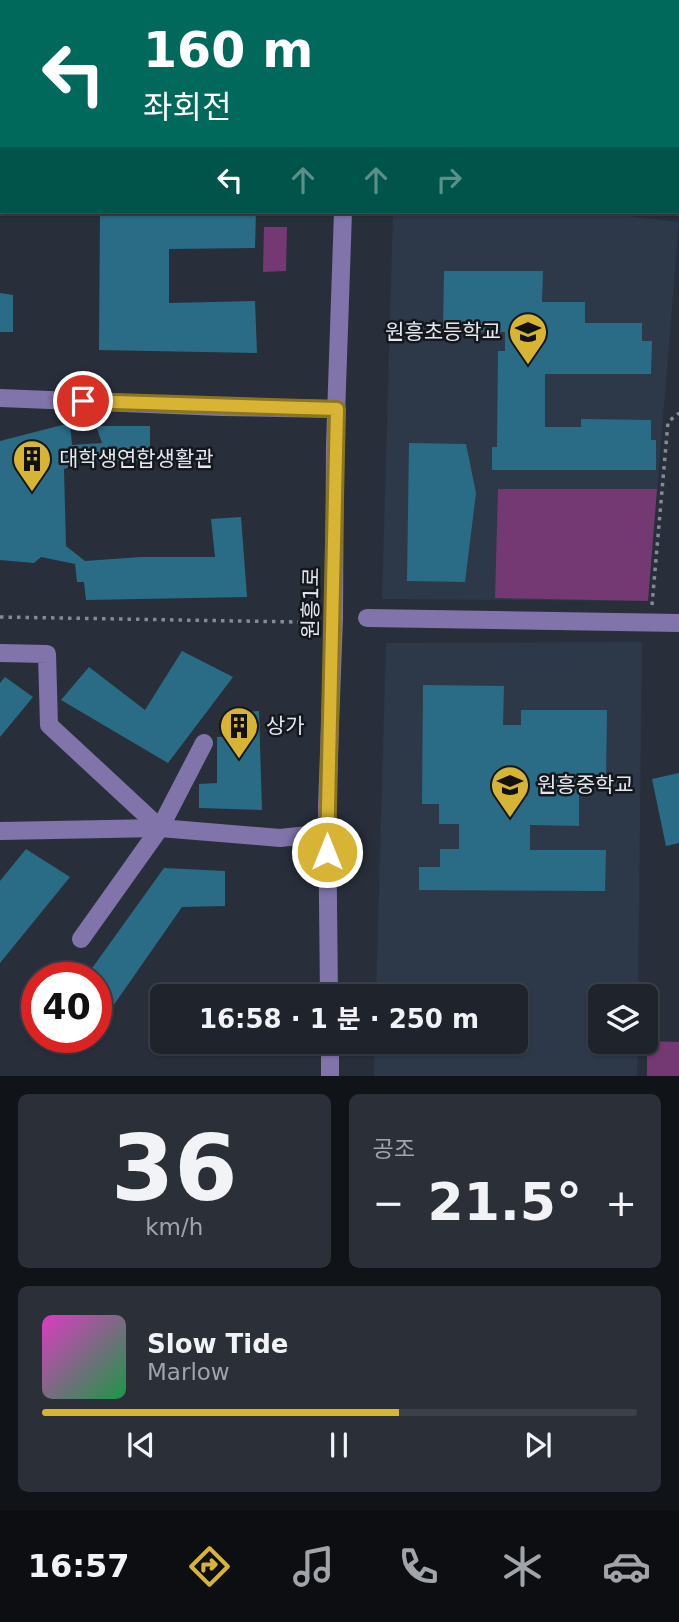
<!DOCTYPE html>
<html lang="ko">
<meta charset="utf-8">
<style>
:root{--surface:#1e232c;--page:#2b2f38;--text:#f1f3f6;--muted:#a1a4a9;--line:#3c4048;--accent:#d8b434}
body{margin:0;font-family:"DejaVu Sans","Noto Sans KR",sans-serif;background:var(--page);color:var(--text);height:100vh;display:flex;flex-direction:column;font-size:26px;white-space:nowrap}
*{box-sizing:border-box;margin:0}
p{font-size:23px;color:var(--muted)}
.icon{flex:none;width:38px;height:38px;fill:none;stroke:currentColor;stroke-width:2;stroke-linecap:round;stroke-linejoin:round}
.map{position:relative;height:1076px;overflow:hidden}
.side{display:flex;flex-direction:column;gap:18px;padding:18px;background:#101318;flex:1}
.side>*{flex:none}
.guide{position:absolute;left:0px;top:0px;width:679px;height:214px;box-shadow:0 2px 5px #0004,0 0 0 2px var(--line);background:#00695c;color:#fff;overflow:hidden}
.tools{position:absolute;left:588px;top:984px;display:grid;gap:14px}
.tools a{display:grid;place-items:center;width:70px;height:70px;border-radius:10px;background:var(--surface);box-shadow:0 2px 5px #0004,0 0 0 2px var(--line);font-size:35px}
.speed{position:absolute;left:21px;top:962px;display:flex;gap:14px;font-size:35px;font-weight:700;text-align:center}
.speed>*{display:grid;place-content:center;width:91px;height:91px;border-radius:50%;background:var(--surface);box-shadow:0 2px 5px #0004,0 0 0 2px var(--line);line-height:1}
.speed .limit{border:10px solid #d22;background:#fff;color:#111}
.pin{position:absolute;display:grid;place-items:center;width:60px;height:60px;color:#fff;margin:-30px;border:4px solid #fff;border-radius:50%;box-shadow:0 2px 7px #0007}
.me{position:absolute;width:77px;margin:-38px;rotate:0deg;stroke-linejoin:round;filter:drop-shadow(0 0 5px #0008)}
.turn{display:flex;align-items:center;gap:24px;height:147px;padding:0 28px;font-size:32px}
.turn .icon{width:91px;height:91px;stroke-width:2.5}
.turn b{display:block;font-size:49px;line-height:60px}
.lanes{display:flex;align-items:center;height:66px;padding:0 28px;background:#0003;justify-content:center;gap:35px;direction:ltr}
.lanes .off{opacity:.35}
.big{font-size:52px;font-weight:700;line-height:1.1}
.side .widget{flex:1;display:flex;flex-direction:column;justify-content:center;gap:10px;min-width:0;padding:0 24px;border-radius:10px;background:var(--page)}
.side .dial{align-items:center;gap:0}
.dial b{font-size:91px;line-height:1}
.song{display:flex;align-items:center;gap:21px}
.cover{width:84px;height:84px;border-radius:10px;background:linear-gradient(135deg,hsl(310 70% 55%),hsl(140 70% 35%))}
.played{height:7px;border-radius:4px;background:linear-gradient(90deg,var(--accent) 60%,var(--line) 60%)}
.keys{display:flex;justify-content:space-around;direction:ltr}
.heat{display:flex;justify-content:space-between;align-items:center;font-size:38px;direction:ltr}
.side .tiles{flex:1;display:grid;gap:18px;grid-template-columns:1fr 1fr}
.widget:last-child{grid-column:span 2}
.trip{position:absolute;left:150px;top:984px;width:378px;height:70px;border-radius:10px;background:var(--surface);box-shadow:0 2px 5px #0004,0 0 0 2px var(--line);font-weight:700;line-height:70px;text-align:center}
.menu{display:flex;height:112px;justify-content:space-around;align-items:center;background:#0c0e12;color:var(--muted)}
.menu .icon{width:49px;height:49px}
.menu .selected{color:var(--accent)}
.menu b{font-size:32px;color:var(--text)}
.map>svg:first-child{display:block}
.built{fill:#2d3849}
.green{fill:#743873}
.building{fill:#2a6c86}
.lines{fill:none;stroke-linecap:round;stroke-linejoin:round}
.minor-tunnel{stroke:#444b56;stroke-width:18;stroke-dasharray:18 9;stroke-linecap:butt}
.path{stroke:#858b95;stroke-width:3.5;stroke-dasharray:3.5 5;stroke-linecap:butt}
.minor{stroke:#8074ab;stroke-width:18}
.route-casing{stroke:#8c7522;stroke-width:18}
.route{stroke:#d8b434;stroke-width:12}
.labels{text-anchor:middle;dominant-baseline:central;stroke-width:5;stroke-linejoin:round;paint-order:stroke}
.poi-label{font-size:21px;fill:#e3e8f0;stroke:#14171c;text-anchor:start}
.street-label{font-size:21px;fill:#e3e8f0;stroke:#14171c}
</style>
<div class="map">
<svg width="679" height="1076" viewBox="0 0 679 1076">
<rect width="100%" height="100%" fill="#282f3b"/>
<g class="built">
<path d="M393,212H596L679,222L648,601L382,599Z"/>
<path d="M642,642L638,996H600V1041H638L637,1076H374L375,1041H516V996H376L386,643Z"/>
</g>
<g class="green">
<path d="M264,227H287L286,271L263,272Z"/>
<path d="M498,489H657L648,601L495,598Z"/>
<path d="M647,1041L679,1042V1076H647Z"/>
</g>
<g class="building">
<path d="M100,212H256L255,248L169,249V303L255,301L257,353L99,350Z"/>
<path d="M444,271H543L542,302H585V323H642V341H652L651,374H545V427H581V419L651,420V440H656V470H492V447H497L498,351H505V332L443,331Z"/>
<path d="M0,293L13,295V332H0Z"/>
<path d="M70,423L72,445L102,443L96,426H150V461H88L64,469L66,546L85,561L141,557H215L211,519L241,517L247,597L86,600L84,582H77L75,564L41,557L34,563L0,560V441Z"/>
<path d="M409,443L466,444L476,493L465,582L407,581Z"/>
<path d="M182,651L233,677L168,763L61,700L89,667L145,710Z"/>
<path d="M5,677L33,697L0,737V683Z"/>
<path d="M423,685L504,686L503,725H521V710H607L606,781H579V826L530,825V850H606L605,891L419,890V867H440V849H459V824H439V804H422Z"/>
<path d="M259,711L262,810L199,808V784L217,783V737L233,736L232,713Z"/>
<path d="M679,773V843L666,846L652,779Z"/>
<path d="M26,849L70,877L0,963V881Z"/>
<path d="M164,868L225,871V906L182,907L113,1006L96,991V978H85Z"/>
</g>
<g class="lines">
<path class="minor-tunnel" d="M677,43H679"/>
<g class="path">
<path d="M652,605L668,422L679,413"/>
<path d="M0,617L299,622"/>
</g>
<g class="minor">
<path d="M367,2V0"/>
<path d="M677,34L679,22"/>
<path d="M0,91L2,92"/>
<path d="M677,191H679"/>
<path d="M0,398L222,407L336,409"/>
<path d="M367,618L679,623"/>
<path d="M0,653L47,654L49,725L160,828"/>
<path d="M0,831L160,828L280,838L327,833"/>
<path d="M81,939L160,828L204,743"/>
<path d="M329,996L327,806L334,618L335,445L343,212"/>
<path d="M330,1041V1076"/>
</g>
</g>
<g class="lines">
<defs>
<path id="route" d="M83,401L337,409L327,852"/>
</defs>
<use href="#route" class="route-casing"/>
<use href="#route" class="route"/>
</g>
<defs>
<symbol id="school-pin" viewBox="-11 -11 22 30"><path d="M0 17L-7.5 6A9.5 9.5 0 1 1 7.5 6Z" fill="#d8b434" stroke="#14171c"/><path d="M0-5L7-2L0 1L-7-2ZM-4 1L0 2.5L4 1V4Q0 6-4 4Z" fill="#111"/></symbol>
<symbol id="building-pin" viewBox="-11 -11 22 30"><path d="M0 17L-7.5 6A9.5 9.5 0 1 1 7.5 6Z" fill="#d8b434" stroke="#14171c"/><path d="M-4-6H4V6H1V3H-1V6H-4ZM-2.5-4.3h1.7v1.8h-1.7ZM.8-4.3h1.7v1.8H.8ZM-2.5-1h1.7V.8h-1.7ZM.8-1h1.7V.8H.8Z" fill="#111"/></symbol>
</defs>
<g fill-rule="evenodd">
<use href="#school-pin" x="506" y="310" width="44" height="60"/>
<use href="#building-pin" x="10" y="437" width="44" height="60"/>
<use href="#building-pin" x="217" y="704" width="44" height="60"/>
<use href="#school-pin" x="488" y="763" width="44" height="60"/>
</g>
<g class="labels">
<g class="poi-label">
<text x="501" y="332" text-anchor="end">원흥초등학교</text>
<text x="59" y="459">대학생연합생활관</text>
<text x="266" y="726">상가</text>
<text x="537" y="785">원흥중학교</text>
</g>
<g class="street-label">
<text transform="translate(311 603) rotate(-89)">원흥1로</text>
</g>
</g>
</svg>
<div class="tools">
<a><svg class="icon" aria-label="layers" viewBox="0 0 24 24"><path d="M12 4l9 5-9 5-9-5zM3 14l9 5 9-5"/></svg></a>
</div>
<div class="speed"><div class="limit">40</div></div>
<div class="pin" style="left:83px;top:401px;background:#d93025"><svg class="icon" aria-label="arrive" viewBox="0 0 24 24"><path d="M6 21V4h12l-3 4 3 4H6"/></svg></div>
<svg class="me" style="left:327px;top:852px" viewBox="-20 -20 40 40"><circle r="17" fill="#d8b434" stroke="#fff" stroke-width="3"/><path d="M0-11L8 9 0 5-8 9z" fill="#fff"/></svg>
<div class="trip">16:58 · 1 분 · 250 m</div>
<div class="guide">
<div class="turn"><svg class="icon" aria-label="left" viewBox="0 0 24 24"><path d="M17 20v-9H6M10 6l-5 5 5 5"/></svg><div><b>160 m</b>좌회전</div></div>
<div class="lanes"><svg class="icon" aria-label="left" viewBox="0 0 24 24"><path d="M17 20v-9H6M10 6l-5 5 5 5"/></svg><svg class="icon off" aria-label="ahead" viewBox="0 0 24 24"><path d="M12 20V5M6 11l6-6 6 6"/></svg><svg class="icon off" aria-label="ahead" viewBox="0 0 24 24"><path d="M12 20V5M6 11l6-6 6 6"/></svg><svg class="icon off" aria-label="right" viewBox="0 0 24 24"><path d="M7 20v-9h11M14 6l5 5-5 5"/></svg></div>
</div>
</div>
<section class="side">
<div class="tiles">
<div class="widget dial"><b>36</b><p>km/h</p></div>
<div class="widget"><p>공조</p>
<div class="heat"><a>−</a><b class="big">21.5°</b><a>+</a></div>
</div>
<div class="widget">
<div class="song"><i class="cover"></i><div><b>Slow Tide</b><p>Marlow</p></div></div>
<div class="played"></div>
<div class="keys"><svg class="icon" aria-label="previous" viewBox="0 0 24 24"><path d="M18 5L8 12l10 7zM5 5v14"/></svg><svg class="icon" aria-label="pause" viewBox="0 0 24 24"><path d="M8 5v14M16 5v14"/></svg><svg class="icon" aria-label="next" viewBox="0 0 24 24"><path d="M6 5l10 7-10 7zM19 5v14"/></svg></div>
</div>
</div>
</section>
<nav class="menu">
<b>16:57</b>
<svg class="icon selected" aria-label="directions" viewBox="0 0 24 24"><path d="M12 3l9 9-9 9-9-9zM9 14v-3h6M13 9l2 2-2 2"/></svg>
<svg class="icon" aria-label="music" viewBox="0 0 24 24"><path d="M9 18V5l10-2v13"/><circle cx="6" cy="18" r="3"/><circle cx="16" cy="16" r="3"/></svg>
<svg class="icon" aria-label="phone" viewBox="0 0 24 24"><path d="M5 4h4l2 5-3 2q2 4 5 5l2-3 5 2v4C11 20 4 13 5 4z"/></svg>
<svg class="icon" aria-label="climate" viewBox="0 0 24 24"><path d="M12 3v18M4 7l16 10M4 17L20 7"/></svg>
<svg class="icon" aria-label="car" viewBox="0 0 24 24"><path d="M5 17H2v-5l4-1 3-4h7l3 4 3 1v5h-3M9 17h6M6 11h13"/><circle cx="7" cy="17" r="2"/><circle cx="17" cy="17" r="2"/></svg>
</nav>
